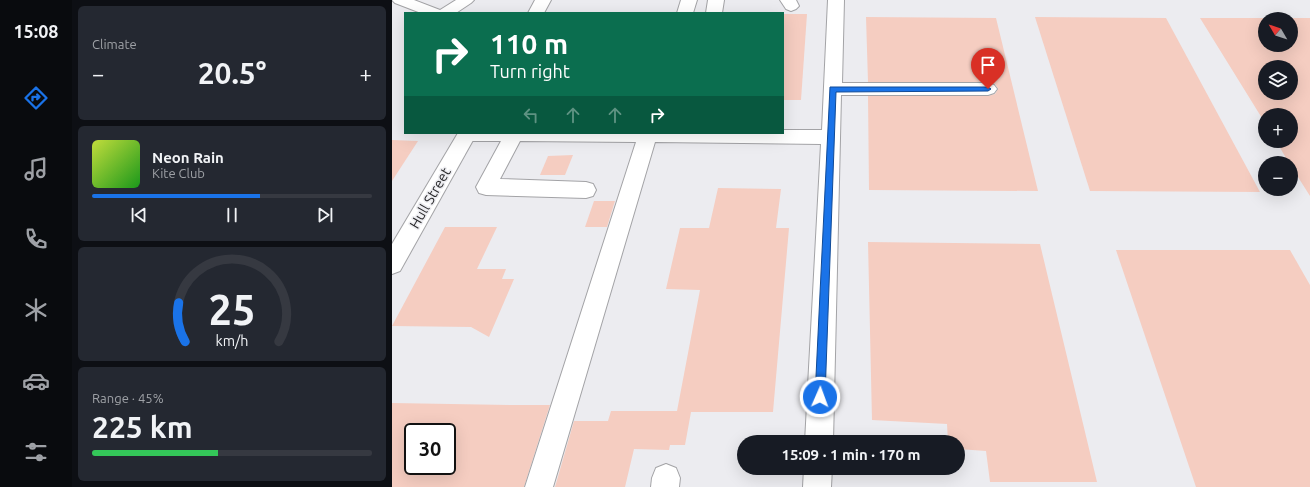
<!DOCTYPE html>
<meta charset="utf-8">
<style>
:root{--surface:#171b24;--page:#242831;--text:#f1f3f6;--muted:#9ea1a6;--line:#363941;--accent:#1a73e8}
body{margin:0;font-family:Ubuntu,sans-serif;background:var(--page);color:var(--text);height:100vh;display:flex;flex-direction:column;font-size:15px;white-space:nowrap}
*{box-sizing:border-box;margin:0}
p{font-size:13px;color:var(--muted)}
.icon{flex:none;width:22px;height:22px;fill:none;stroke:currentColor;stroke-width:2;stroke-linecap:round;stroke-linejoin:round}
.map{position:relative;flex:1;overflow:hidden}
.sheet{display:flex;flex-direction:column;gap:6px;padding:6px;background:#0d0f14;width:320px}
.sheet>*{flex:none}
.top-card{position:absolute;left:12px;top:12px;width:380px;height:122px;border-radius:0px;box-shadow:0 4px 16px #0002;background:#0b6e4f;color:#fff;overflow:hidden}
.needle{width:26px;rotate:309deg}
.controls{position:absolute;left:866px;top:12px;display:grid;gap:8px}
.controls a{display:grid;place-items:center;width:40px;height:40px;border-radius:50%;background:var(--surface);box-shadow:0 4px 16px #0002;font-size:20px}
.speed{position:absolute;left:12px;top:423px;display:flex;gap:8px;font-size:20px;font-weight:700;text-align:center}
.speed>*{display:grid;place-content:center;width:52px;height:52px;border-radius:50%;background:var(--surface);box-shadow:0 4px 16px #0002;line-height:1}
.speed .limit{border:2px solid #111;border-radius:6px;background:#fff;color:#111}
.pin{position:absolute;display:grid;place-items:center;width:34px;height:34px;color:#fff;margin:-41px -17px;border-radius:50% 50% 50% 0;rotate:-45deg;box-shadow:0 0 4px #0007}
.pin .icon{rotate:45deg}
.me{position:absolute;width:44px;margin:-22px;rotate:2deg;stroke-linejoin:round;filter:drop-shadow(0 0 3px #0008)}
.turn{display:flex;align-items:center;gap:14px;height:84px;padding:0 20px;font-size:18px}
.turn .icon{width:52px;height:52px;stroke-width:2.5}
.turn b{display:block;font-size:28px;line-height:34px}
.lanes{display:flex;align-items:center;height:38px;padding:0 20px;background:#0003;justify-content:center;gap:20px;direction:ltr}
.lanes .off{opacity:.35}
.big{font-size:30px;font-weight:700;line-height:1.1}
.sheet .tile{flex:1;display:flex;flex-direction:column;justify-content:center;gap:6px;min-width:0;padding:0 14px;border-radius:6px;background:var(--page)}
.sheet .dial{align-items:center;gap:0}
.dial svg{height:104px;overflow:visible;fill:none;stroke:var(--line);stroke-width:7;stroke-linecap:round;text-anchor:middle}
.dial text{fill:var(--text);stroke:none}
.song{display:flex;align-items:center;gap:12px}
.cover{width:48px;height:48px;border-radius:6px;background:linear-gradient(135deg,hsl(70 70% 55%),hsl(120 70% 35%))}
.played{height:4px;border-radius:2px;background:linear-gradient(90deg,var(--accent) 60%,var(--line) 60%)}
.keys{display:flex;justify-content:space-around;direction:ltr}
.heat{display:flex;justify-content:space-between;align-items:center;font-size:22px;direction:ltr}
.charge{height:6px;border-radius:3px;background:linear-gradient(90deg,#34c759 45%,var(--line) 0)}
.trip{position:absolute;left:345px;top:435px;width:228px;height:40px;border-radius:20px;background:var(--surface);box-shadow:0 4px 16px #0002;font-weight:700;line-height:40px;text-align:center}
main{display:flex;flex:1;min-height:0}
.tab-bar{display:flex;flex-direction:column;width:72px;justify-content:space-around;align-items:center;background:#090b0e;color:var(--muted)}
.tab-bar .icon{width:28px;height:28px}
.tab-bar .active{color:var(--accent)}
.tab-bar b{font-size:18px;color:var(--text)}
.map>svg:first-child{display:block}
.building{fill:#f5cdc1;fill-rule:evenodd}
.lines{fill:none;stroke-linecap:round;stroke-linejoin:round}
.minor-casing{stroke:#a3a3a6;stroke-width:2}
.major-casing{stroke:#a3a3a6;stroke-width:2}
.minor{fill:#fff;fill-rule:evenodd}
.major{fill:#fff;fill-rule:evenodd}
.route{fill:#1a73e8;stroke:#114b97}
.labels{text-anchor:middle;dominant-baseline:central;stroke-width:3;stroke-linejoin:round;paint-order:stroke}
.street-label{font-size:14px;fill:#28282a;stroke:#ececf0}
</style>
<main>
<nav class="tab-bar">
<b>15:08</b>
<svg class="icon active" aria-label="directions" viewBox="0 0 24 24"><path d="M12 3l9 9-9 9-9-9zM9 14v-3h6M13 9l2 2-2 2"/></svg>
<svg class="icon" aria-label="music" viewBox="0 0 24 24"><path d="M9 18V5l10-2v13"/><circle cx="6" cy="18" r="3"/><circle cx="16" cy="16" r="3"/></svg>
<svg class="icon" aria-label="phone" viewBox="0 0 24 24"><path d="M5 4h4l2 5-3 2q2 4 5 5l2-3 5 2v4C11 20 4 13 5 4z"/></svg>
<svg class="icon" aria-label="climate" viewBox="0 0 24 24"><path d="M12 3v18M4 7l16 10M4 17L20 7"/></svg>
<svg class="icon" aria-label="car" viewBox="0 0 24 24"><path d="M5 17H2v-5l4-1 3-4h7l3 4 3 1v5h-3M9 17h6M6 11h13"/><circle cx="7" cy="17" r="2"/><circle cx="17" cy="17" r="2"/></svg>
<svg class="icon" aria-label="filters" viewBox="0 0 24 24"><path d="M4 7h16M4 17h16"/><circle cx="9" cy="7" r="2"/><circle cx="15" cy="17" r="2"/></svg>
</nav>
<section class="sheet">
<div class="tile"><p>Climate</p>
<div class="heat"><a>−</a><b class="big">20.5°</b><a>+</a></div>
</div>
<div class="tile">
<div class="song"><i class="cover"></i><div><b>Neon Rain</b><p>Kite Club</p></div></div>
<div class="played"></div>
<div class="keys"><svg class="icon" aria-label="previous" viewBox="0 0 24 24"><path d="M18 5L8 12l10 7zM5 5v14"/></svg><svg class="icon" aria-label="pause" viewBox="0 0 24 24"><path d="M8 5v14M16 5v14"/></svg><svg class="icon" aria-label="next" viewBox="0 0 24 24"><path d="M6 5l10 7-10 7zM19 5v14"/></svg></div>
</div>
<div class="tile dial"><svg viewBox="0 0 100 80">
<path d="M14 69A42 42 0 1 1 86 69"/>
<path d="M14 69A42 42 0 0 1 9 39" stroke="#1a73e8"/>
<text x="50" y="56" font-size="32" font-weight="700">25</text>
<text x="50" y="72" font-size="11">km/h</text>
</svg></div>
<div class="tile"><p>Range · 45%</p><b class="big">225 km</b><div class="charge"></div></div>
</section>
<div class="map">
<svg width="918" height="487" viewBox="0 0 918 487">
<rect width="100%" height="100%" fill="#ececf0"/>
<g class="building">
<path d="M391,14H415L409,100H391Z"/>
<path d="M474,17L604,18L646,191L477,190L476,96H596L603,94L606,89L603,84L596,82H476Z"/>
<path d="M643,17L774,18L868,192L698,191Z"/>
<path d="M808,18H918V196L899,166V163H897L884,141H899V115H873V123ZM873,19H899V45H873ZM873,67H899V93H873Z"/>
<path d="M0,140L26,141L0,181Z"/>
<path d="M181,155L173,175H148L156,156Z"/>
<path d="M326,188L389,189L384,228H397L381,412H299L293,445H278L277,450L242,449L233,487H163L182,421H216L219,411H285L308,290L274,289L288,228H317Z"/>
<path d="M202,201H223L215,227H193Z"/>
<path d="M53,227H105L85,269H114L110,279H122L97,337L79,327L0,326Z"/>
<path d="M476,242L648,244L705,482H598L594,451L566,449V442H556L555,424L480,420Z"/>
<path d="M724,250H898L918,285V487H804Z"/>
<path d="M0,403L118,405H158L132,487H0ZM21,432H55V466H21Z"/>
</g>
<g class="lines">
<defs>
<g id="minor">
<path d="M0,0H22L48,10L64,0H82L79,3L64,13H29L3,3Z"/>
<path d="M289,0H305L301,13H285Z"/>
<path d="M316,0H332L330,13H314Z"/>
<path d="M388,0H404L407,6L404,9L399,11L394,9Z"/>
<path d="M436,0H452L450,83H596L602,85L605,89L602,93L596,95H449L441,442H413L429,144L263,142L161,487H133L244,142L128,141L108,179L194,182L201,184L204,190L201,196L194,198L94,195L87,193L84,187L109,141H75L68,139L66,133H391V130H430Z"/>
<path d="M274,464L284,468L288,478L287,487H259L260,478L264,468Z"/>
<path d="M412,468H440L439,487H411Z"/>
</g>
<g id="major">
<path d="M143,0H159L152,13H136Z"/>
<path d="M66,133H85L8,271L0,274V244Z"/>
</g>
</defs>
<use href="#minor" class="minor-casing"/>
<use href="#major" class="major-casing"/>
<use href="#minor" class="minor"/>
<use href="#major" class="major"/>
</g>
<path class="route" d="M438,87H596L599,89L596,91L444,92L433,397L432,401L428,403L424,401L423,397Z"/>
<g class="labels">
<g class="street-label">
<text transform="translate(38 198) rotate(-60)">Hull Street</text>
</g>
</g>
</svg>
<div class="controls">
<a><svg class="needle" viewBox="-14 -14 28 28"><path d="M0-13l5 13h-10z" fill="#e53935"/><path d="M0 13l5-13h-10z" fill="#9ea1a6"/></svg></a>
<a><svg class="icon" aria-label="layers" viewBox="0 0 24 24"><path d="M12 4l9 5-9 5-9-5zM3 14l9 5 9-5"/></svg></a>
<a>+</a>
<a>−</a>
</div>
<div class="speed"><div class="limit">30</div></div>
<div class="pin" style="left:596px;top:89px;background:#d93025"><svg class="icon" aria-label="arrive" viewBox="0 0 24 24"><path d="M6 21V4h12l-3 4 3 4H6"/></svg></div>
<svg class="me" style="left:428px;top:397px" viewBox="-20 -20 40 40"><circle r="17" fill="#1a73e8" stroke="#fff" stroke-width="3"/><path d="M0-11L8 9 0 5-8 9z" fill="#fff"/></svg>
<div class="trip">15:09 · 1 min · 170 m</div>
<div class="top-card">
<div class="turn"><svg class="icon" aria-label="right" viewBox="0 0 24 24"><path d="M7 20v-9h11M14 6l5 5-5 5"/></svg><div><b>110 m</b>Turn right</div></div>
<div class="lanes"><svg class="icon off" aria-label="left" viewBox="0 0 24 24"><path d="M17 20v-9H6M10 6l-5 5 5 5"/></svg><svg class="icon off" aria-label="ahead" viewBox="0 0 24 24"><path d="M12 20V5M6 11l6-6 6 6"/></svg><svg class="icon off" aria-label="ahead" viewBox="0 0 24 24"><path d="M12 20V5M6 11l6-6 6 6"/></svg><svg class="icon" aria-label="right" viewBox="0 0 24 24"><path d="M7 20v-9h11M14 6l5 5-5 5"/></svg></div>
</div>
</div>
</main>
